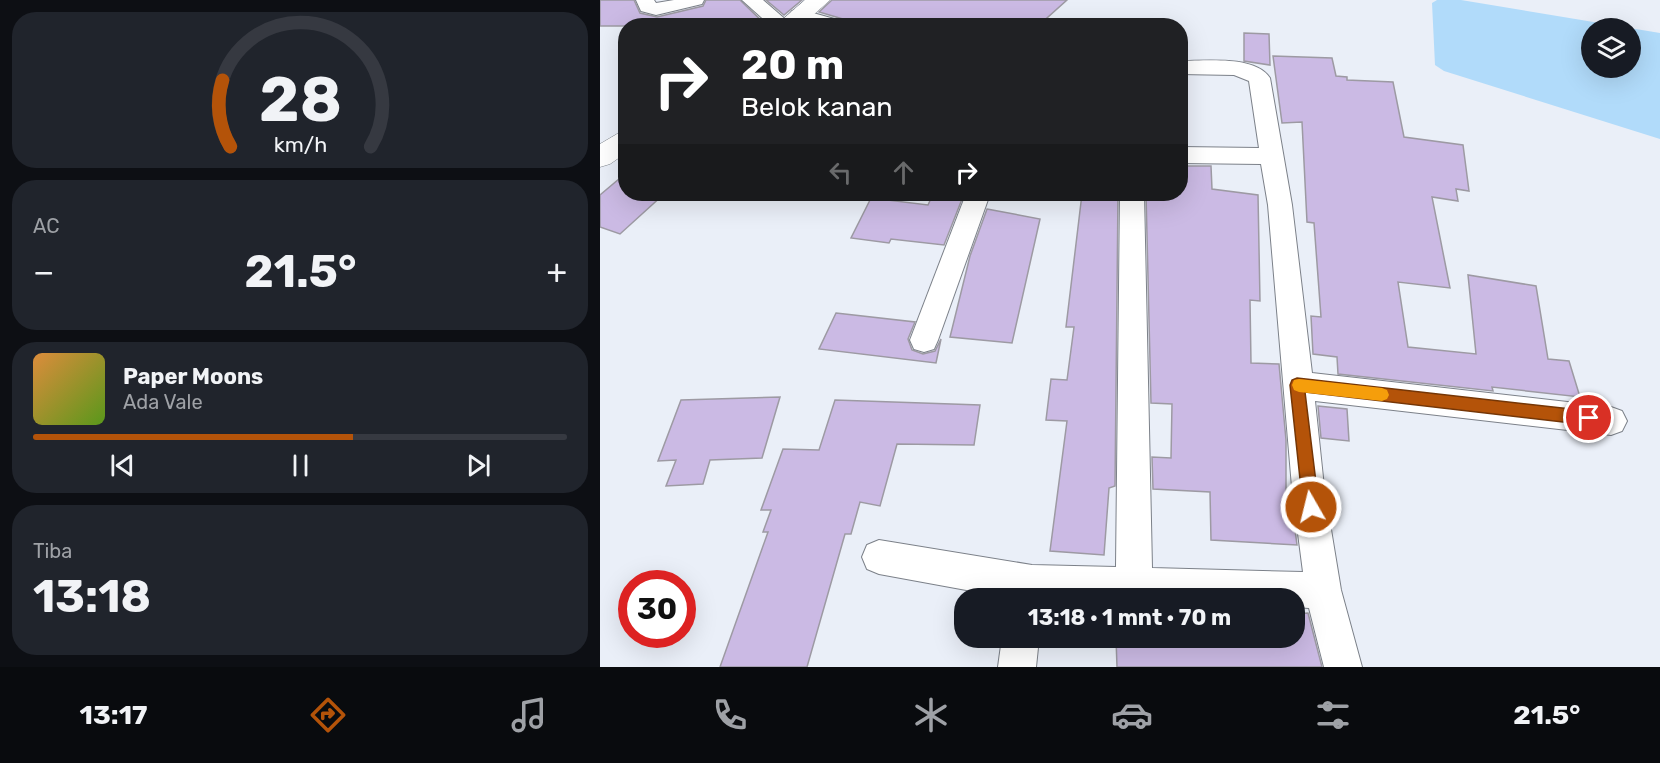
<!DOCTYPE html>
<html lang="id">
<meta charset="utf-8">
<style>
:root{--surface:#171b24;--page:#20242c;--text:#f1f3f6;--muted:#9ea1a6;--line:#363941;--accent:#b45309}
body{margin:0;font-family:Rubik,sans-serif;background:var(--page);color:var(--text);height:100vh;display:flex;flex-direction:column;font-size:22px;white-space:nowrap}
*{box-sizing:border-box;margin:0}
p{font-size:20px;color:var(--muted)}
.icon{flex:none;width:33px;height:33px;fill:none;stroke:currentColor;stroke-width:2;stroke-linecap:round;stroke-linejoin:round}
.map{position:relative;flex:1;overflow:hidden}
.sheet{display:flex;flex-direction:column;gap:12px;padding:12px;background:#0d0f14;width:600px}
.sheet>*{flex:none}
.hud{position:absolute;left:18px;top:18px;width:570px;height:183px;border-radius:24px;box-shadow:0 6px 24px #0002;background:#202124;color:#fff;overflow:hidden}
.controls{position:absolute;left:981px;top:18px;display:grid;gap:12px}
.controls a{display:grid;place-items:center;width:60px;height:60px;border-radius:50%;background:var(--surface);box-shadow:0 6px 24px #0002;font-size:30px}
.speed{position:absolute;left:18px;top:570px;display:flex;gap:12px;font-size:30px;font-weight:700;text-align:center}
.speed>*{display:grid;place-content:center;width:78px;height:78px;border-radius:50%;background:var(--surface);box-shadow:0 6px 24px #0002;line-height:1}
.speed .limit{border:9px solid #d22;background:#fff;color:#111}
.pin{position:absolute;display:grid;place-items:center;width:51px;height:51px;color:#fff;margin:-26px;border:3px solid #fff;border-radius:50%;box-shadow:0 2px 6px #0007}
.me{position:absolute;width:66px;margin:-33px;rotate:352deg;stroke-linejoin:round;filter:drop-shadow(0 0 4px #0008)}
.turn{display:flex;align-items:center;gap:21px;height:126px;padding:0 24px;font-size:27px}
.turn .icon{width:78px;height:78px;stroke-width:2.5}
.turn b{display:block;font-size:42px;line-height:51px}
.lanes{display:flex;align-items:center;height:57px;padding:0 24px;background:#0003;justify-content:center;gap:30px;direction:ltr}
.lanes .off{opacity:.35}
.big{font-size:45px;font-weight:700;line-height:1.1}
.sheet .card{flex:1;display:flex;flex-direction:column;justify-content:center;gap:9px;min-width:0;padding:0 21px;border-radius:24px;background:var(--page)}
.sheet .dial{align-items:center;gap:0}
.dial svg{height:156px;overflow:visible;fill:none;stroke:var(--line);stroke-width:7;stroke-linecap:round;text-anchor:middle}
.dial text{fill:var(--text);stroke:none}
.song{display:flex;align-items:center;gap:18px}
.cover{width:72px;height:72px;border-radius:9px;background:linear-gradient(135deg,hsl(30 70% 55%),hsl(90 70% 35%))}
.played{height:6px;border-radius:3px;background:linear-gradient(90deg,var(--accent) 60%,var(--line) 60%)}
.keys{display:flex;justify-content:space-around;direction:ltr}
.heat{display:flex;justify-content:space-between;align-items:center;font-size:33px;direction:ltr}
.trip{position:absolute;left:354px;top:588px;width:351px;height:60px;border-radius:24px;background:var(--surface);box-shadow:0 6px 24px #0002;font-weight:700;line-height:60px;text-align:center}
.dock{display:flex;height:96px;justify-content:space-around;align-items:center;background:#090b0e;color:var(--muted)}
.dock .icon{width:42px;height:42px}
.dock .on{color:var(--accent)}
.dock b{font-size:27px;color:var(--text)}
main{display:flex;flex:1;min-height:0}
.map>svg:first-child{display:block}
.water{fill:#b1dbfa;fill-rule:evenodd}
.building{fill:#cbbae4;stroke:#9d9aa3;stroke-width:1.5}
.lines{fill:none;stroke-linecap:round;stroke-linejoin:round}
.minor-casing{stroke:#7c8189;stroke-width:2}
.tertiary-casing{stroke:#7c8189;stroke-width:1}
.minor{fill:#fff;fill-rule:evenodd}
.tertiary{fill:#fff;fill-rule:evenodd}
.route{fill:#b45309;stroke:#753606;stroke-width:1.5}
.slow{fill:#f59e0b}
</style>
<main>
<section class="sheet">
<div class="card dial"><svg viewBox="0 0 100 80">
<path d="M14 69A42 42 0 1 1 86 69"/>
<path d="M14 69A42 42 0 0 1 10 35" stroke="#b45309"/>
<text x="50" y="56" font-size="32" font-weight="700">28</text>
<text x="50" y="72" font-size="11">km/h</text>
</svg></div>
<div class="card"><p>AC</p>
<div class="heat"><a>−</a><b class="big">21.5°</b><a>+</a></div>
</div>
<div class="card">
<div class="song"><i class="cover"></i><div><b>Paper Moons</b><p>Ada Vale</p></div></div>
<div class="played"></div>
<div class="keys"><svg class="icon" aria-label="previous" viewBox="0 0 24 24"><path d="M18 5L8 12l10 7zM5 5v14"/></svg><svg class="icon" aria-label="pause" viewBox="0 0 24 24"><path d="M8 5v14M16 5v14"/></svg><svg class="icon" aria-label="next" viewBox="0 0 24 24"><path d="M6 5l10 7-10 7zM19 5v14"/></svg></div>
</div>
<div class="card"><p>Tiba</p><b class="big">13:18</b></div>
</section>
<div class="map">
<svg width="1060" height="667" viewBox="0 0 1060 667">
<rect width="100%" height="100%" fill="#eaeff8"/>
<path class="water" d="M837,0H861L1060,33V139L844,71L835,65L832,3ZM992,28H1030V68H992Z"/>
<g class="building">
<path d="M0,0H34L40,13L57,17L103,6L106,0H140L167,26H0Z"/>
<path d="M166,0H202L184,15Z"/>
<path d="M232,0H467L438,26H249L246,20L219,12Z"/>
<path d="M644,33L669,34L670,65L644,61Z"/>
<path d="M673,56L732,58L736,76L747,77V80L793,82L804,137L863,145L869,191L856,189L858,201L832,197L850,288L798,282L808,347L876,354L868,275L936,286L948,359L969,361L980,397L892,387L893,391L738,374L737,357L713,354L711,316L721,317L714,223L707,222L702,122L682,123Z"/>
<path d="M580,166H611L612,189L658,195L660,301L650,300L651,363L679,364L686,440V498L691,499L697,545L611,540L610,492L553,489L552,457L571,458L572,404L551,403L546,194H580Z"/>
<path d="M26,173V194H64L20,234L0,227V195Z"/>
<path d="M333,194H364L344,245L291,239L289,243L251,238L271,198L328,205Z"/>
<path d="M482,194H518L515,486L509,488L504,555L450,551L467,421L446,420L451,379L467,380L474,327H466Z"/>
<path d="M387,209L440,219L412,343L350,337L370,256Z"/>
<path d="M236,313L315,322L308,339L312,350L323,354L335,351L341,339L336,363L219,349Z"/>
<path d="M180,397L162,458L110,460L103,484L66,486L76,460L58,461L81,400Z"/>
<path d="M235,400L380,405L374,445L297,444L280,506L260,502L251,534H245L207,667H120L168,532H163L171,510H161L183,449L219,450Z"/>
<path d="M718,406L747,409L749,441L721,438Z"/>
<path d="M708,613L722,667H517L516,638H694V614Z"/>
</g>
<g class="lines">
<defs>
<g id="minor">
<path d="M36,0H54L56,3L74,0H104L102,4L56,15L41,11Z"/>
<path d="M142,0H163L193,26H171Z"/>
<path d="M199,9L245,22L247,26C231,26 200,30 189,15L192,11Z"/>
<path d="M580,61C605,61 655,55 670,78L692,205L712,373L1011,407L1022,411L1027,421L1022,431L1011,435L715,401L724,487L741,590L762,667H724L709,608L694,607V598H410L279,574L267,569L262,557L267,545L279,540L432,565L516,567L520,194H544L552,568L703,572L692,487L668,205L661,164L580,163V147L659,148L649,81L634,75L580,74Z"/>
<path d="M366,194H390L338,340L334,349L324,352L314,349L310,340Z"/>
<path d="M402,638H439L436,667H398Z"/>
</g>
<g id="tertiary">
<path d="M205,0H230L201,26H175Z"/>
<path d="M26,131V153L10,164L0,167V144L17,134Z"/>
</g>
</defs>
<use href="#minor" class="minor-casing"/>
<use href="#tertiary" class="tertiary-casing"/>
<use href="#minor" class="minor"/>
<use href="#tertiary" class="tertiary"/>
</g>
<path class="route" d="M697,378L989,411L994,413L996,418L994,423L989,425L705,392L719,507L716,513L711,515L705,513L703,507L690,385L692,380Z"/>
<path class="slow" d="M699,379L782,388L787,390L789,395L787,399L782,401L699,392L694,390L692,385L694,380Z"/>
</svg>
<div class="controls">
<a><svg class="icon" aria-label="layers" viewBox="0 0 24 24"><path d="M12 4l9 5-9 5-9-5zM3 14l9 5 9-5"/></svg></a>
</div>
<div class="speed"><div class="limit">30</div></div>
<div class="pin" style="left:989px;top:418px;background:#d93025"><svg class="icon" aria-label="arrive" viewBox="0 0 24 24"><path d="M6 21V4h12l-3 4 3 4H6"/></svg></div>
<svg class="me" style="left:711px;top:507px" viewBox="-20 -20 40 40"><circle r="17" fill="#b45309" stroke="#fff" stroke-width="3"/><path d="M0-11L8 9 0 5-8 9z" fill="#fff"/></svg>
<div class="trip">13:18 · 1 mnt · 70 m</div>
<div class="hud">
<div class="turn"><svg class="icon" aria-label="right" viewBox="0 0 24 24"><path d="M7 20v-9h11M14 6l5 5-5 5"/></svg><div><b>20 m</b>Belok kanan</div></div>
<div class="lanes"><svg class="icon off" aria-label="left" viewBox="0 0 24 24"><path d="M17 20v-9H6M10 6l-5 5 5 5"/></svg><svg class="icon off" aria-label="ahead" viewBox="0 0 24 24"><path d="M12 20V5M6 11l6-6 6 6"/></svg><svg class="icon" aria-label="right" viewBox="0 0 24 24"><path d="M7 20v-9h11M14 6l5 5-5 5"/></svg></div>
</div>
</div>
</main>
<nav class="dock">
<b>13:17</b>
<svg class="icon on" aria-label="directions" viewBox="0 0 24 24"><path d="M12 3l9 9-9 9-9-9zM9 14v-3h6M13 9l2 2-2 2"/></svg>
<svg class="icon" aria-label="music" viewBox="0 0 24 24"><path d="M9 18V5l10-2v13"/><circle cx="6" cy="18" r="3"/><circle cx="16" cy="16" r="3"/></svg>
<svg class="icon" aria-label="phone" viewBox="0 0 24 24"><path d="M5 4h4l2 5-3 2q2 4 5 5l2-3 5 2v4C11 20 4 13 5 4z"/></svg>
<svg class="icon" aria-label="climate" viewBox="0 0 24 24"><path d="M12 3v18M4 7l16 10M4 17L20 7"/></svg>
<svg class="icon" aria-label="car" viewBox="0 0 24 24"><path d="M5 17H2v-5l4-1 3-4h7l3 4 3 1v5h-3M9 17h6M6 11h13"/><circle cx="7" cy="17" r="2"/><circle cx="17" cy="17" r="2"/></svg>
<svg class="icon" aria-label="filters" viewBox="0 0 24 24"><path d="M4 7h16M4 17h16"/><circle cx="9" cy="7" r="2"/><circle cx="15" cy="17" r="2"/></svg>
<b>21.5°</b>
</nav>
